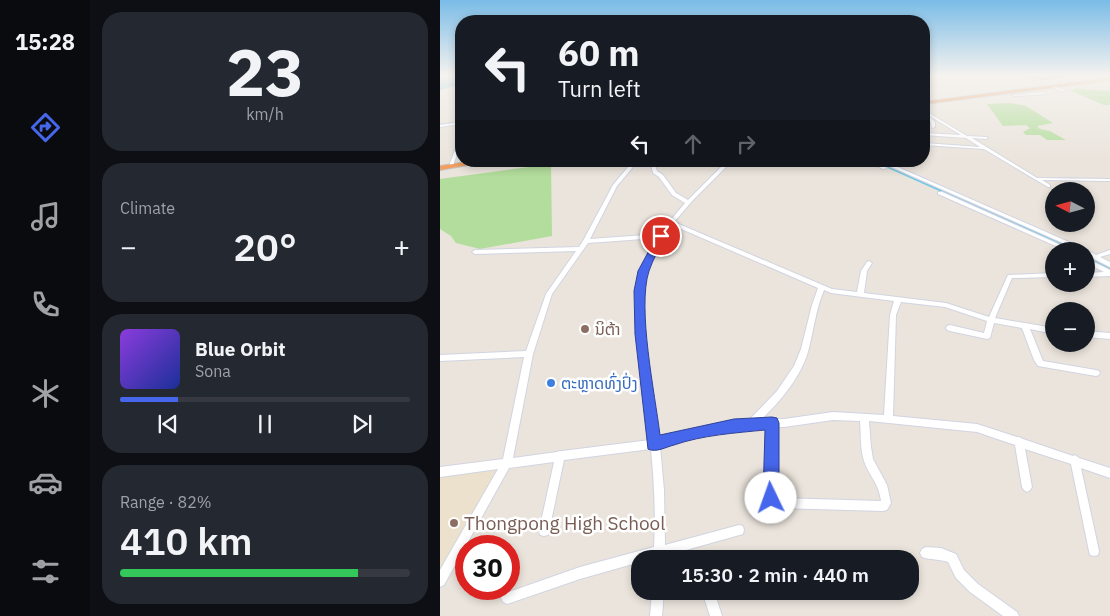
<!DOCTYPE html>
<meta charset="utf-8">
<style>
:root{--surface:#171b24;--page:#242831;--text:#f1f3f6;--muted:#9ea1a6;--line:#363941;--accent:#4666ec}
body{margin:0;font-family:"IBM Plex Sans","Noto Sans Lao",sans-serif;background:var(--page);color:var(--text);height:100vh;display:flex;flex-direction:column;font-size:19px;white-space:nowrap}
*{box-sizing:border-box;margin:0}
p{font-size:16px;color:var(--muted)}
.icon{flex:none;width:28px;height:28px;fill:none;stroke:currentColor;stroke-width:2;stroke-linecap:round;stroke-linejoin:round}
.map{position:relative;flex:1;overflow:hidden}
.details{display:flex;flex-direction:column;gap:12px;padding:12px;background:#0d0f14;width:350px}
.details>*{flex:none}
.banner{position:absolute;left:15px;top:15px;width:475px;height:152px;border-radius:20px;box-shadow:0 2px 8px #0003;background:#171b24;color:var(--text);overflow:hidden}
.needle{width:32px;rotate:276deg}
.tools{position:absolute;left:605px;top:182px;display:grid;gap:10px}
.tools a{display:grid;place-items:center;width:50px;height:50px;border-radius:50%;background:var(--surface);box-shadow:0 2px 8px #0003;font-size:25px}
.speed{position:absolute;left:15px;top:535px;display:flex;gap:10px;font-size:25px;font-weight:700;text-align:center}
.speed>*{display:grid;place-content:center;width:65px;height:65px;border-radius:50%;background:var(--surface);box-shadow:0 2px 8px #0003;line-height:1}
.speed .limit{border:8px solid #d22;background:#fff;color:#111}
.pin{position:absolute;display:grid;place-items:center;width:42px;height:42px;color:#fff;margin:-21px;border:2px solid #fff;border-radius:50%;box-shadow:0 1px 5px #0007}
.me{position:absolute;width:55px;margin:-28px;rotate:357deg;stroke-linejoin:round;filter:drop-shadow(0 0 4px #0008)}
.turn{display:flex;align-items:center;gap:18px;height:105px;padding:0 20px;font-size:22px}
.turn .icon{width:65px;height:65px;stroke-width:2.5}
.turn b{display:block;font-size:35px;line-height:42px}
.lanes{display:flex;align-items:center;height:48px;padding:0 20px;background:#0003;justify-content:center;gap:25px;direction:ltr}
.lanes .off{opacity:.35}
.big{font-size:38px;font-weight:600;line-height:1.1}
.details .widget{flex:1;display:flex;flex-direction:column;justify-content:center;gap:8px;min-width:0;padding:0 18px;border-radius:20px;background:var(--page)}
.details .dial{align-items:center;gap:0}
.dial b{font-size:65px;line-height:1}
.song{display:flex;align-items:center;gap:15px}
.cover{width:60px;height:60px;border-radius:8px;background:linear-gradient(135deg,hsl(270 70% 55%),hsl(230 70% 35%))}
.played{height:5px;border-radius:2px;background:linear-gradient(90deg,var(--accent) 20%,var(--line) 20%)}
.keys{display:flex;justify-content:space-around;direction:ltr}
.heat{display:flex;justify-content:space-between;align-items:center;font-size:28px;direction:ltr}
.charge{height:8px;border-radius:4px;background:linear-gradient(90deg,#34c759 82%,var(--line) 0)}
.trip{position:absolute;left:191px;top:550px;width:288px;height:50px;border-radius:20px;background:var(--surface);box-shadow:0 2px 8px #0003;font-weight:600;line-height:50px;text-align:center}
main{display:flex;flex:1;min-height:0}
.tabs{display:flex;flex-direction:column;width:90px;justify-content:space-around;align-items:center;background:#090b0e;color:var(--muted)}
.tabs .icon{width:35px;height:35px}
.tabs .selected{color:var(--accent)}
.tabs b{font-size:22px;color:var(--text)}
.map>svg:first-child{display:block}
.education{fill:#ebe1cc}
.green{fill:#b2dd9c}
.water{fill:#75c8e5}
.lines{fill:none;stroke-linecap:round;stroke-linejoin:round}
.canal{fill:#75c8e5;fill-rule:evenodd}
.minor-casing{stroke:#d1d4e1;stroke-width:2}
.highway-casing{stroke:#c3c3c3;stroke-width:2}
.minor{fill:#fff;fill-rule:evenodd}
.highway{fill:#f29e5f;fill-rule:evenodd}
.wall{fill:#a8a39d}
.shaded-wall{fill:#888580}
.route{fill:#4666ec;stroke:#2e4299}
.education-dot{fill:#8d6e63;stroke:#fff;stroke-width:2}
.shop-dot{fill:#3f7fe0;stroke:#fff;stroke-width:2}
.labels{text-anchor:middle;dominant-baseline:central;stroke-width:5;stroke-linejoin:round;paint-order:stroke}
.education-label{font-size:16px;fill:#785e54;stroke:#fff;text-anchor:start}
.shop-label{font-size:16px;fill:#366cbe;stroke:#fff;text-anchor:start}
.near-education-label{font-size:19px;fill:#785e54;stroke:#fff;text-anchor:start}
</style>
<main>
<nav class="tabs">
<b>15:28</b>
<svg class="icon selected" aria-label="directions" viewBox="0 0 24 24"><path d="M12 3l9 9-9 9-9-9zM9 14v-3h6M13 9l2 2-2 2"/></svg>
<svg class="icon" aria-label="music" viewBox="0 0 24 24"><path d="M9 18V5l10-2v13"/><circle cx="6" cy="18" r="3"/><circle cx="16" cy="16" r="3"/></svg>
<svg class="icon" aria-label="phone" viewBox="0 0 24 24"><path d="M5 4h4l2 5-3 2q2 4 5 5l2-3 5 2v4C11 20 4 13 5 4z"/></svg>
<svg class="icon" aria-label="climate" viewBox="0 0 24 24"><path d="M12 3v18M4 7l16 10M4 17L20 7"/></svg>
<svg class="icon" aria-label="car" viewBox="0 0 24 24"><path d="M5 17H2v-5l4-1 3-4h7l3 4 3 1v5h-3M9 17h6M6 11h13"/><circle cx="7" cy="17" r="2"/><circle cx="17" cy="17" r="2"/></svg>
<svg class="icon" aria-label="filters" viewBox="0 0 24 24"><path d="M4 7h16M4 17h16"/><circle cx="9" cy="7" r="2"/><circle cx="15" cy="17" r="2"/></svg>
</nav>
<section class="details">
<div class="widget dial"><b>23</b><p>km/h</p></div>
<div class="widget"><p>Climate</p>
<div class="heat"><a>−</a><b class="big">20°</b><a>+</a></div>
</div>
<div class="widget">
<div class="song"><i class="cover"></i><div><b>Blue Orbit</b><p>Sona</p></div></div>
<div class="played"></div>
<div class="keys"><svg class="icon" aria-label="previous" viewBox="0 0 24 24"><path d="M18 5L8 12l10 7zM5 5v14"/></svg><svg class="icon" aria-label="pause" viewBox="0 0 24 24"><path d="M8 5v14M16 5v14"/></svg><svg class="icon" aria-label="next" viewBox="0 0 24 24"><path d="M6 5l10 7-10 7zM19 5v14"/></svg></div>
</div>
<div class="widget"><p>Range · 82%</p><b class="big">410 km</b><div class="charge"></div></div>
</section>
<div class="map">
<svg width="670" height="616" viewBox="0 0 670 616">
<rect width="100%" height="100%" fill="#eae4dc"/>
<path class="education" d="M60,468L0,573V473Z"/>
<g class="green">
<path d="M634,88L670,91V105H664L629,90H637Z"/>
<path d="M571,103L586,106L613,123L597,126L600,129L610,131L626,140H607L600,135H586L583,132L590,128L586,125L563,126L547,104Z"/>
<path d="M111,164L112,236L40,249L16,243L11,236L0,229V179Z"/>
</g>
<path class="water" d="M0,75H21V84L0,90Z"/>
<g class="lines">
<g class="canal">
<path d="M21,121V123L0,126V124Z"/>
<path d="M432,161H438L640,251H633Z"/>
<path d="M646,254L670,266V271L646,259Z"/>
</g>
<defs>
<g id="minor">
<path d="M501,75H512L526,76L525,77Z"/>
<path d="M612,85L626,91L623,92L612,87Z"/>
<path d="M605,92L606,94L574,96L572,95Z"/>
<path d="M484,110L527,136L547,137L548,138L546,139L532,138L597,178L670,179V181L602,180L610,185V187H608L544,149L484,145V143L540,147L526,138L484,135V133L521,135L488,115L495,122V127L492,128L491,122L484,115L486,114L484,112Z"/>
<path d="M21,122V124L0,127V125Z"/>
<path d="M20,136H21V142L13,166L9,167V166Z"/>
<path d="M193,161H198L177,186L150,239L219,234L227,223L226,222L227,221H230L245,203L232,195L219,177L213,173L211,165L213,161H217L215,165L217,171L223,175L236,193L248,200L287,161H292L254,199L234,222L392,289L417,292L421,271L427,262L429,261L432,263L427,271L424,293L506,303L549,317L568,275L614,273V277L572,278L555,318L614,328V334L590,329L603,361L656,370L659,371L660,373L659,375L656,376L598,366L594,360L582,328L554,323L550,338L547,339L510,331L507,330L506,328L507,326L510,325L544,333L547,321L505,307L461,302L456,315L453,416L537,424L577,437H579L583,439L633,456L635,455L639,458L670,468V478L641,468L659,551L658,555L654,556L650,555L649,551L631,464L585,449L592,487L590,490L587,492L584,490L582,487L575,445L537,432L429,421L431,447L433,459L447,485L451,503L447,510L443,511L338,508C317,499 326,446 327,427H312L239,440L220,446L224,490L225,545L299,525L303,526L304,530L303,534L225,556V559H200V562L140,579L67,604L63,602L61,598L63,594L140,567L214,547C216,514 214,482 211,449L124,460L109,531L108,535L104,536L100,535L99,531L114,462L69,468L4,585L0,587V570L58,469L0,477V467L63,459L84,357L0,361V355L86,351L106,294L136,251L35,254L32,252L35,250L139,247L143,241L173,185ZM232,225L378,288L372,305L361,349L354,366L337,391L310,419L239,432L219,438L203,322V295L207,270L214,253ZM217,238L208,253L201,270L196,295V322L210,440L122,451H120L117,452L73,458L93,354L112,294L148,243ZM384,290L391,293L454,301L450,315L444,415L393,412L344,419H322C342,399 362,376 369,348C374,328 376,309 384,290ZM393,420L420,421C421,434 420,448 424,461C429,476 439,483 441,501L340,498C330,486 335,443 336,427H344Z"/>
<path d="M427,161H433L447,168L443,169Z"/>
<path d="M438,161H444L647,250L656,255L670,250V254L660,257L670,262V267L646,255V251H641Z"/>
<path d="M498,192H502L634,251H627L498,194Z"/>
<path d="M646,258L670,270V276L646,277V273L664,272L646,263Z"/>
<path d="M646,331L670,333V339L646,337Z"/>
<path d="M486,547L501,548L516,554L524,570L538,584L577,612L579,616H563L530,592L516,578L508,562C500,559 490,560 482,557L480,553L482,549Z"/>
<path d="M212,591H224L222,616H210Z"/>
<path d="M262,591H274L282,616H270Z"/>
</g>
<g id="highway">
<path d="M670,78V80L484,104V102Z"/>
<path d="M33,161H51L0,170V166Z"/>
</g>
</defs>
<use href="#minor" class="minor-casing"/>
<use href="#highway" class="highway-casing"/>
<use href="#minor" class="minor"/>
<use href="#highway" class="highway"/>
</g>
<path class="wall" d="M566,75H636L635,76L604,80Z"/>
<path class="shaded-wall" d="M606,75H636L635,76L604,80Z"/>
<linearGradient id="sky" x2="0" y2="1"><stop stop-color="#7abce7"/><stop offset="0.47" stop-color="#f6f3ef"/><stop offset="1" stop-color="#f6f3ef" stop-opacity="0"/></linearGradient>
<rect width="670" height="161" fill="url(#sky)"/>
<path class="route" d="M218,234L226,236C220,247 213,259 209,271C197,308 215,394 220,435L294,419L332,417L337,418L339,423V498L337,504L331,506L325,504L323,498L325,430C295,433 263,435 234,445C226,447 216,453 208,449L195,334L194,291L198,271Z"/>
<g class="education-dot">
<circle cx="145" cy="329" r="5"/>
<circle cx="14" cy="523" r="5"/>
</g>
<circle class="shop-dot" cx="111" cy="383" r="5"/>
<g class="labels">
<g class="education-label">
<text x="155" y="329">ນິຕ້າ</text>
</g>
<g class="shop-label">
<text x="121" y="383">ຕະຫຼາດທົ່ງປົ່ງ</text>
</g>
<g class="near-education-label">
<text x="24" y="523">Thongpong High School</text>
</g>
</g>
</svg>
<div class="tools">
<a><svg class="needle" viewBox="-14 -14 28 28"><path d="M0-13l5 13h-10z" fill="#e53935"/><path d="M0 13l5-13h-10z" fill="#9ea1a6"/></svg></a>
<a>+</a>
<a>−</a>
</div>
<div class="speed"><div class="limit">30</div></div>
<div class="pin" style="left:221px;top:236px;background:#d93025"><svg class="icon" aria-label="arrive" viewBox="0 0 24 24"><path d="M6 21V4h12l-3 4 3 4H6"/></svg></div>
<svg class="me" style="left:331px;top:498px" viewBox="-20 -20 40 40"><circle r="19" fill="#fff"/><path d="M0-13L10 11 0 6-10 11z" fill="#4666ec"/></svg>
<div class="trip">15:30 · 2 min · 440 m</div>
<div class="banner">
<div class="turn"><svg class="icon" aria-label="left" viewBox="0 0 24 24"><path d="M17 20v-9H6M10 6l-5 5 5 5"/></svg><div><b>60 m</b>Turn left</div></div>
<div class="lanes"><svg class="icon" aria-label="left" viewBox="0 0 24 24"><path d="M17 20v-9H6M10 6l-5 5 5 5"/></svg><svg class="icon off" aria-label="ahead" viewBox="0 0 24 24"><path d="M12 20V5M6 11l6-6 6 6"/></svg><svg class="icon off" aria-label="right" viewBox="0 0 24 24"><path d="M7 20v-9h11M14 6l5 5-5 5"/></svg></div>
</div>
</div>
</main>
